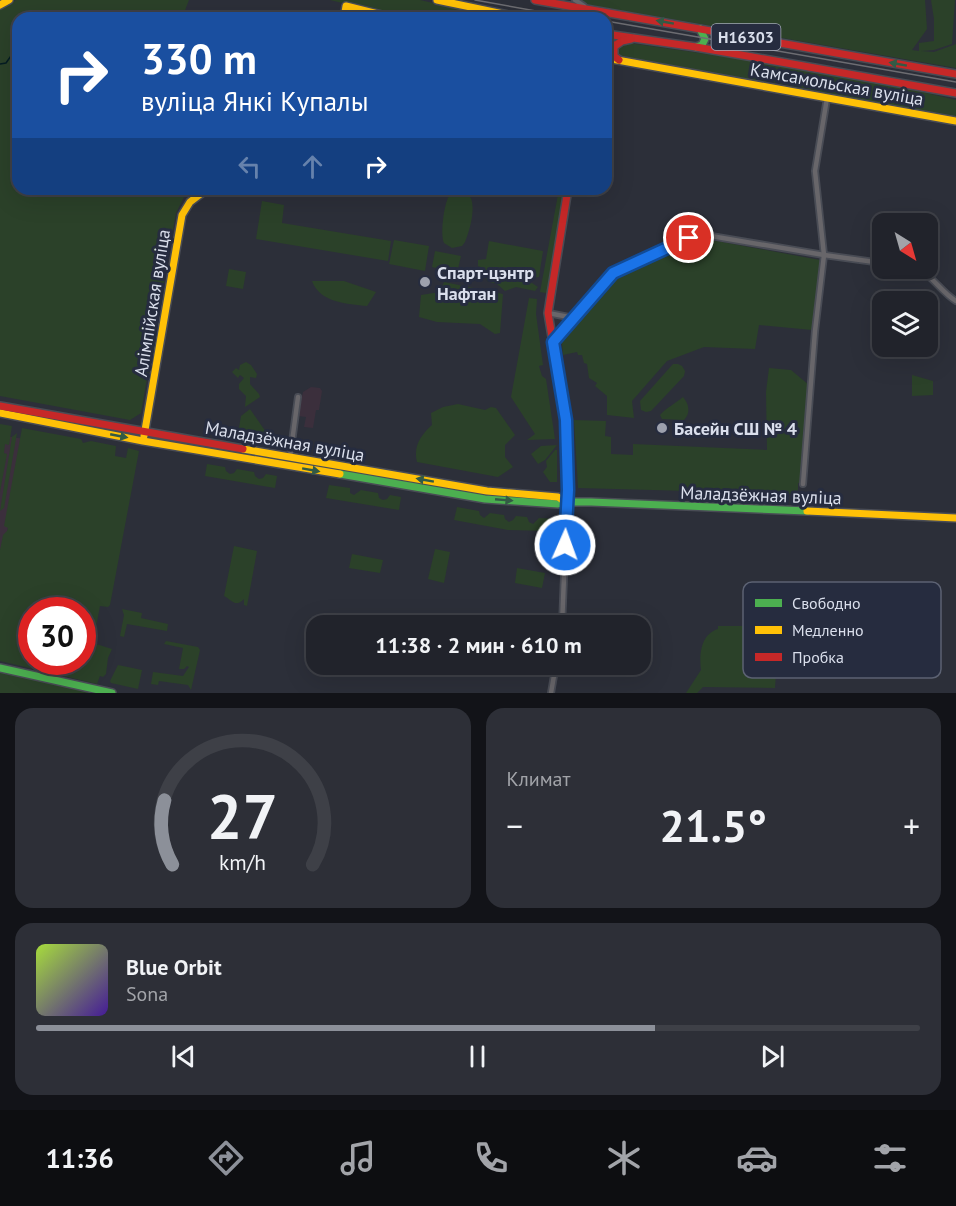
<!DOCTYPE html>
<html lang="ru">
<meta charset="utf-8">
<style>
:root{--surface:#21232b;--page:#2d2f37;--text:#f1f3f6;--muted:#a2a4a9;--line:#3e4047;--accent:#8c9099}
body{margin:0;font-family:"PT Sans",sans-serif;background:var(--page);color:var(--text);height:100vh;display:flex;flex-direction:column;font-size:22px;white-space:nowrap}
*{box-sizing:border-box;margin:0}
p{font-size:20px;color:var(--muted)}
.icon{flex:none;width:33px;height:33px;fill:none;stroke:currentColor;stroke-width:2;stroke-linecap:round;stroke-linejoin:round}
.map{position:relative;height:693px;overflow:hidden}
.details{display:flex;flex-direction:column;gap:15px;padding:15px;background:#121318;flex:1}
.details>*{flex:none}
.guide{position:absolute;left:12px;top:12px;width:600px;height:183px;border-radius:18px;box-shadow:0 6px 24px #0002,0 0 0 2px var(--line);background:#1a4fa0;color:#fff;overflow:hidden}
.needle{width:39px;rotate:143deg}
.fabs{position:absolute;left:872px;top:213px;display:grid;gap:12px}
.fabs a{display:grid;place-items:center;width:66px;height:66px;border-radius:12px;background:var(--surface);box-shadow:0 6px 24px #0002,0 0 0 2px var(--line);font-size:30px}
.speed{position:absolute;left:18px;top:597px;display:flex;gap:12px;font-size:30px;font-weight:700;text-align:center}
.speed>*{display:grid;place-content:center;width:78px;height:78px;border-radius:50%;background:var(--surface);box-shadow:0 6px 24px #0002,0 0 0 2px var(--line);line-height:1}
.speed .limit{border:9px solid #d22;background:#fff;color:#111}
.pin{position:absolute;display:grid;place-items:center;width:51px;height:51px;color:#fff;margin:-26px;border:3px solid #fff;border-radius:50%;box-shadow:0 2px 6px #0007}
.me{position:absolute;width:66px;margin:-33px;rotate:2deg;stroke-linejoin:round;filter:drop-shadow(0 0 4px #0008)}
.turn{display:flex;align-items:center;gap:21px;height:126px;padding:0 30px;font-size:27px}
.turn .icon{width:78px;height:78px;stroke-width:2.5}
.turn b{display:block;font-size:42px;line-height:51px}
.lanes{display:flex;align-items:center;height:57px;padding:0 30px;background:#0003;justify-content:center;gap:30px;direction:ltr}
.lanes .off{opacity:.35}
.big{font-size:45px;font-weight:700;line-height:1.1}
.details .card{flex:1;display:flex;flex-direction:column;justify-content:center;gap:9px;min-width:0;padding:0 21px;border-radius:18px;background:var(--page)}
.details .dial{align-items:center;gap:0}
.dial svg{height:156px;overflow:visible;fill:none;stroke:var(--line);stroke-width:7;stroke-linecap:round;text-anchor:middle}
.dial text{fill:var(--text);stroke:none}
.song{display:flex;align-items:center;gap:18px}
.cover{width:72px;height:72px;border-radius:9px;background:linear-gradient(135deg,hsl(80 70% 55%),hsl(260 70% 35%))}
.played{height:6px;border-radius:3px;background:linear-gradient(90deg,var(--accent) 70%,var(--line) 70%)}
.keys{display:flex;justify-content:space-around;direction:ltr}
.heat{display:flex;justify-content:space-between;align-items:center;font-size:33px;direction:ltr}
.details .tiles{flex:1;display:grid;gap:15px;grid-template-columns:1fr 1fr}
.card:last-child{grid-column:span 2}
.trip{position:absolute;left:306px;top:615px;width:345px;height:60px;border-radius:18px;background:var(--surface);box-shadow:0 6px 24px #0002,0 0 0 2px var(--line);font-weight:700;line-height:60px;text-align:center}
.dock{display:flex;height:96px;justify-content:space-around;align-items:center;background:#0d0e11;color:var(--muted)}
.dock .icon{width:42px;height:42px}
.dock .current{color:var(--accent)}
.dock b{font-size:27px;color:var(--text)}
.map>svg:first-child{display:block}
.commercial{fill:#3b2f3c}
.green{fill:#2b4129;fill-rule:evenodd}
.lines{fill:none;stroke-linecap:round;stroke-linejoin:round}
.stream{stroke:#051c23;stroke-width:1.5}
.street-casing{stroke:#494c55;stroke-width:8}
.fast-casing{stroke:#494c55;stroke-width:10}
.slow-casing{stroke:#494c55;stroke-width:10}
.jam-casing{stroke:#494c55;stroke-width:10}
.street{stroke:#68666a;stroke-width:4.5}
.fast{stroke:#4caf50;stroke-width:7}
.slow{stroke:#ffc107;stroke-width:7}
.jam{stroke:#c62828;stroke-width:7}
.tram{stroke:#6d6d72;stroke-width:1.5}
.oneway{fill:#335a45}
.route-casing{stroke:#114b97;stroke-width:15}
.route{stroke:#1a73e8;stroke-width:10}
.poi-dot{fill:#9da1ad;stroke:#262c3f;stroke-width:2}
.labels{text-anchor:middle;dominant-baseline:central;stroke-width:6;stroke-linejoin:round;paint-order:stroke}
.shield{fill:#262c3f;stroke:#a4a9b8;stroke-width:1.5}
.shield-label{font-size:16px;font-weight:bold;fill:#dadfec}
.street-label{font-size:18px;fill:#dadfec;stroke:#262c3f}
.poi-label{font-size:18px;font-weight:bold;fill:#dadfec;stroke:#262c3f;text-anchor:start}
.key{fill:#262c3f;stroke:#5c6273;stroke-width:1.5}
.key-label{font-size:16px;fill:#dadfec}
</style>
<div class="map">
<svg width="956" height="693" viewBox="0 0 956 693">
<rect width="100%" height="100%" fill="#2c2f39"/>
<g class="commercial">
<path d="M311,387L320,388L322,391L319,410H316L313,428L304,427L306,417L298,416L303,392Z"/>
<path d="M0,435L24,439L0,571Z"/>
</g>
<g class="green">
<path d="M16,0H189L182,18H18V189H185L187,191L176,213L141,413L130,420L0,396V9Z"/>
<path d="M330,0H420L498,18H404Z"/>
<path d="M578,0H925L927,29L912,50L919,51V43L934,41V19L931,0H955L952,44L934,50L921,51L934,52L956,44V68L590,5Z"/>
<path d="M629,43L764,62L910,89L956,100V119L828,96V93L768,81L765,83L621,58L618,56L617,48Z"/>
<path d="M559,189H566L548,292L546,293L540,292Z"/>
<path d="M457,190C482,189 471,228 465,242L462,246L452,248L444,243C440,234 444,204 449,196C451,192 453,192 457,190Z"/>
<path d="M262,201L284,205L282,223L391,241L388,261L256,239Z"/>
<path d="M394,240L429,246L425,271L389,264Z"/>
<path d="M711,240L820,260L812,330L759,325L755,349L704,347L667,361L632,401L634,418L607,415V396L595,386L597,383L589,378L587,364L584,363L582,355H578L577,352L563,355L561,336C577,318 593,296 612,281C635,262 682,244 711,240Z"/>
<path d="M489,241L543,251L539,277L531,278L528,284L532,283L538,287L535,291L516,287L505,291L497,284L487,281L483,268L478,266V260L486,259Z"/>
<path d="M435,251L461,256L457,273L432,267Z"/>
<path d="M229,269L246,272L243,289L226,286Z"/>
<path d="M312,281H344L376,292L367,306C348,304 320,303 312,281Z"/>
<path d="M444,282L503,294L500,333L495,334L480,324L437,322L419,317L421,295L440,292Z"/>
<path d="M529,298L537,299L536,314L543,365L539,366L542,376L546,379L555,439L527,440L535,434L511,397Z"/>
<path d="M246,362L251,365L257,374L256,378L250,377V384L259,394L260,397L245,407L246,396L239,389V384L244,378L240,375L238,378L232,372L236,368L239,370L240,365Z"/>
<path d="M673,364H678L682,366L685,371L684,376L651,411L646,412L641,410L640,401Z"/>
<path d="M769,368L791,370L809,385L802,483H798V494L578,488L574,420L606,421L605,436L611,437V454L633,455V444L767,450L766,392Z"/>
<path d="M912,375L933,381V395L912,396Z"/>
<path d="M683,397C689,404 691,413 684,420L662,419L660,415C666,408 676,403 683,397Z"/>
<path d="M458,404L485,410L491,407L496,408L515,435L505,445V457L513,467L498,477L417,462C413,446 421,435 432,425L431,413L443,407Z"/>
<path d="M250,409L266,432L260,436L238,433L241,416Z"/>
<path d="M0,424L12,426L9,445L5,444L4,453L7,454L0,492Z"/>
<path d="M22,428L81,439L83,443L91,441L116,446L115,456L126,458L128,448L139,451L110,605L108,607L100,606L93,643L112,649L108,658L106,674L103,677L100,676L97,684L0,661V550L3,535L7,531L8,528L4,526ZM82,610V662H32V610Z"/>
<path d="M17,433L4,508L0,511L12,437Z"/>
<path d="M557,445L545,460L538,464L531,454L541,446Z"/>
<path d="M555,450H557V482H550L543,472L547,467L546,461Z"/>
<path d="M207,464L225,467L226,471L230,474L234,473L237,469L254,472L255,476L259,479L263,478L266,474L277,476L275,488L205,476Z"/>
<path d="M329,485L350,488V493L354,495L361,490L378,493L379,498L383,500L387,499L390,495L401,497L399,510L326,498Z"/>
<path d="M457,507L479,511L480,515L484,518L490,513L504,515L505,519L509,522L513,520L516,516L527,517L529,522L533,524L539,518L557,519L556,534H552L551,531L508,530L454,520Z"/>
<path d="M234,546L257,551L247,606L244,605V599C235,608 232,600 224,596Z"/>
<path d="M435,549L450,552L444,583L428,579Z"/>
<path d="M352,554L383,560L380,573L349,568Z"/>
<path d="M517,568L545,573L542,588L515,583Z"/>
<path d="M122,609L142,613L141,618L168,624L167,631L127,624L124,637L120,636L124,615Z"/>
<path d="M718,626H776L779,630L775,688L703,687L697,693H686L701,670C699,654 701,634 718,629Z"/>
<path d="M166,641L198,647L200,650L191,690L188,685L159,681L158,685L151,684L153,672L183,676L189,667L187,666L184,669H179L183,648L164,644Z"/>
<path d="M118,665L142,670L138,689L111,683L110,681Z"/>
<path d="M0,672L92,693H0Z"/>
</g>
<g class="lines">
<path class="stream" d="M0,64L6,63L18,46"/>
<defs>
<g id="street">
<path d="M575,0L584,6"/>
<path d="M917,268C933,276 941,292 956,301"/>
<path d="M548,313L574,318"/>
<path d="M553,342L613,273L619,269L689,238L711,236L824,255L882,263"/>
<path d="M290,457L298,397"/>
<path d="M803,484L815,331L824,255L815,171L827,98"/>
<path d="M562,626L567,502"/>
<path d="M551,693L556,664"/>
</g>
<g id="fast">
<path d="M696,47L702,45L705,39L700,29"/>
<path d="M340,474L485,499L558,504L565,502H591L807,511"/>
<path d="M0,668L112,693"/>
</g>
<g id="slow">
<path d="M437,0L523,18"/>
<path d="M0,5L9,0"/>
<path d="M344,18L346,6L394,18"/>
<path d="M606,58L956,121"/>
<path d="M0,413L143,441L340,474"/>
<path d="M144,436L182,215L190,202L207,189"/>
<path d="M243,449L487,491L558,497L565,502"/>
<path d="M807,511L956,518"/>
</g>
<g id="jam">
<path d="M535,0L956,74"/>
<path d="M606,34L696,47L956,93"/>
<path d="M614,45V56L619,60"/>
<path d="M606,52L622,41L631,39"/>
<path d="M0,406L243,449"/>
<path d="M567,502L566,420L548,313L568,189"/>
</g>
</defs>
<use href="#street" class="street-casing"/>
<use href="#fast" class="fast-casing"/>
<use href="#slow" class="slow-casing"/>
<use href="#jam" class="jam-casing"/>
<use href="#street" class="street"/>
<use href="#fast" class="fast"/>
<use href="#slow" class="slow"/>
<use href="#jam" class="jam"/>
<g class="tram">
<path d="M475,0L575,18"/>
<path d="M606,21L956,82"/>
</g>
</g>
<defs><path id="oneway-solid" d="M-6-.8H1V-3.2L6.5 0L1 3.2V.8H-6Z" transform="scale(1.5)"/></defs>
<g class="oneway">
<use href="#oneway-solid" transform="translate(665 22) rotate(-170)"/>
<use href="#oneway-solid" transform="translate(898 64) rotate(-170)"/>
<use href="#oneway-solid" transform="translate(119 436) rotate(11)"/>
<use href="#oneway-solid" transform="translate(311 470) rotate(10)"/>
<use href="#oneway-solid" transform="translate(425 480) rotate(-170)"/>
<use href="#oneway-solid" transform="translate(504 500) rotate(5)"/>
</g>
<g class="lines">
<defs>
<path id="route" d="M565,545L568,490L566,420L553,342L613,273L689,238"/>
</defs>
<use href="#route" class="route-casing"/>
<use href="#route" class="route"/>
</g>
<g class="poi-dot">
<circle cx="425" cy="282" r="6"/>
<circle cx="662" cy="428" r="6"/>
</g>
<g class="labels">
<rect class="shield" x="711.5" y="24" width="69" height="26" rx="4.5"/>
<g class="shield-label">
<text x="746" y="37">Н16303</text>
</g>
<g class="street-label">
<text transform="translate(837 84) rotate(10)">Камсамольская вуліца</text>
<text transform="translate(152 303) rotate(-81)">Алімпійская вуліца</text>
<text transform="translate(285 441) rotate(10)">Маладзёжная вуліца</text>
<text transform="translate(761 495) rotate(2)">Маладзёжная вуліца</text>
</g>
<g class="poi-label">
<text x="437" y="272">Спарт-цэнтр<tspan x="437" dy="21">Нафтан</tspan></text>
<text x="674" y="428">Басейн СШ № 4</text>
</g>
</g>
<rect x="743" y="582" width="198" height="96" rx="9" class="key"/>
<rect x="755" y="599" width="27" height="8" fill="#4caf50"/>
<rect x="755" y="626" width="27" height="8" fill="#ffc107"/>
<rect x="755" y="653" width="27" height="8" fill="#c62828"/>
<g class="key-label">
<text x="792" y="609">Свободно</text>
<text x="792" y="636">Медленно</text>
<text x="792" y="663">Пробка</text>
</g>
</svg>
<div class="fabs">
<a><svg class="needle" viewBox="-14 -14 28 28"><path d="M0-13l5 13h-10z" fill="#e53935"/><path d="M0 13l5-13h-10z" fill="#a2a4a9"/></svg></a>
<a><svg class="icon" aria-label="layers" viewBox="0 0 24 24"><path d="M12 4l9 5-9 5-9-5zM3 14l9 5 9-5"/></svg></a>
</div>
<div class="speed"><div class="limit">30</div></div>
<div class="pin" style="left:689px;top:238px;background:#d93025"><svg class="icon" aria-label="arrive" viewBox="0 0 24 24"><path d="M6 21V4h12l-3 4 3 4H6"/></svg></div>
<svg class="me" style="left:565px;top:545px" viewBox="-20 -20 40 40"><circle r="17" fill="#1a73e8" stroke="#fff" stroke-width="3"/><path d="M0-11L8 9 0 5-8 9z" fill="#fff"/></svg>
<div class="trip">11:38 · 2 мин · 610 m</div>
<div class="guide">
<div class="turn"><svg class="icon" aria-label="right" viewBox="0 0 24 24"><path d="M7 20v-9h11M14 6l5 5-5 5"/></svg><div><b>330 m</b>вуліца Янкі Купалы</div></div>
<div class="lanes"><svg class="icon off" aria-label="left" viewBox="0 0 24 24"><path d="M17 20v-9H6M10 6l-5 5 5 5"/></svg><svg class="icon off" aria-label="ahead" viewBox="0 0 24 24"><path d="M12 20V5M6 11l6-6 6 6"/></svg><svg class="icon" aria-label="right" viewBox="0 0 24 24"><path d="M7 20v-9h11M14 6l5 5-5 5"/></svg></div>
</div>
</div>
<section class="details">
<div class="tiles">
<div class="card dial"><svg viewBox="0 0 100 80">
<path d="M14 69A42 42 0 1 1 86 69"/>
<path d="M14 69A42 42 0 0 1 10 36" stroke="#8c9099"/>
<text x="50" y="56" font-size="32" font-weight="700">27</text>
<text x="50" y="72" font-size="11">km/h</text>
</svg></div>
<div class="card"><p>Климат</p>
<div class="heat"><a>−</a><b class="big">21.5°</b><a>+</a></div>
</div>
<div class="card">
<div class="song"><i class="cover"></i><div><b>Blue Orbit</b><p>Sona</p></div></div>
<div class="played"></div>
<div class="keys"><svg class="icon" aria-label="previous" viewBox="0 0 24 24"><path d="M18 5L8 12l10 7zM5 5v14"/></svg><svg class="icon" aria-label="pause" viewBox="0 0 24 24"><path d="M8 5v14M16 5v14"/></svg><svg class="icon" aria-label="next" viewBox="0 0 24 24"><path d="M6 5l10 7-10 7zM19 5v14"/></svg></div>
</div>
</div>
</section>
<nav class="dock">
<b>11:36</b>
<svg class="icon current" aria-label="directions" viewBox="0 0 24 24"><path d="M12 3l9 9-9 9-9-9zM9 14v-3h6M13 9l2 2-2 2"/></svg>
<svg class="icon" aria-label="music" viewBox="0 0 24 24"><path d="M9 18V5l10-2v13"/><circle cx="6" cy="18" r="3"/><circle cx="16" cy="16" r="3"/></svg>
<svg class="icon" aria-label="phone" viewBox="0 0 24 24"><path d="M5 4h4l2 5-3 2q2 4 5 5l2-3 5 2v4C11 20 4 13 5 4z"/></svg>
<svg class="icon" aria-label="climate" viewBox="0 0 24 24"><path d="M12 3v18M4 7l16 10M4 17L20 7"/></svg>
<svg class="icon" aria-label="car" viewBox="0 0 24 24"><path d="M5 17H2v-5l4-1 3-4h7l3 4 3 1v5h-3M9 17h6M6 11h13"/><circle cx="7" cy="17" r="2"/><circle cx="17" cy="17" r="2"/></svg>
<svg class="icon" aria-label="filters" viewBox="0 0 24 24"><path d="M4 7h16M4 17h16"/><circle cx="9" cy="7" r="2"/><circle cx="15" cy="17" r="2"/></svg>
</nav>
